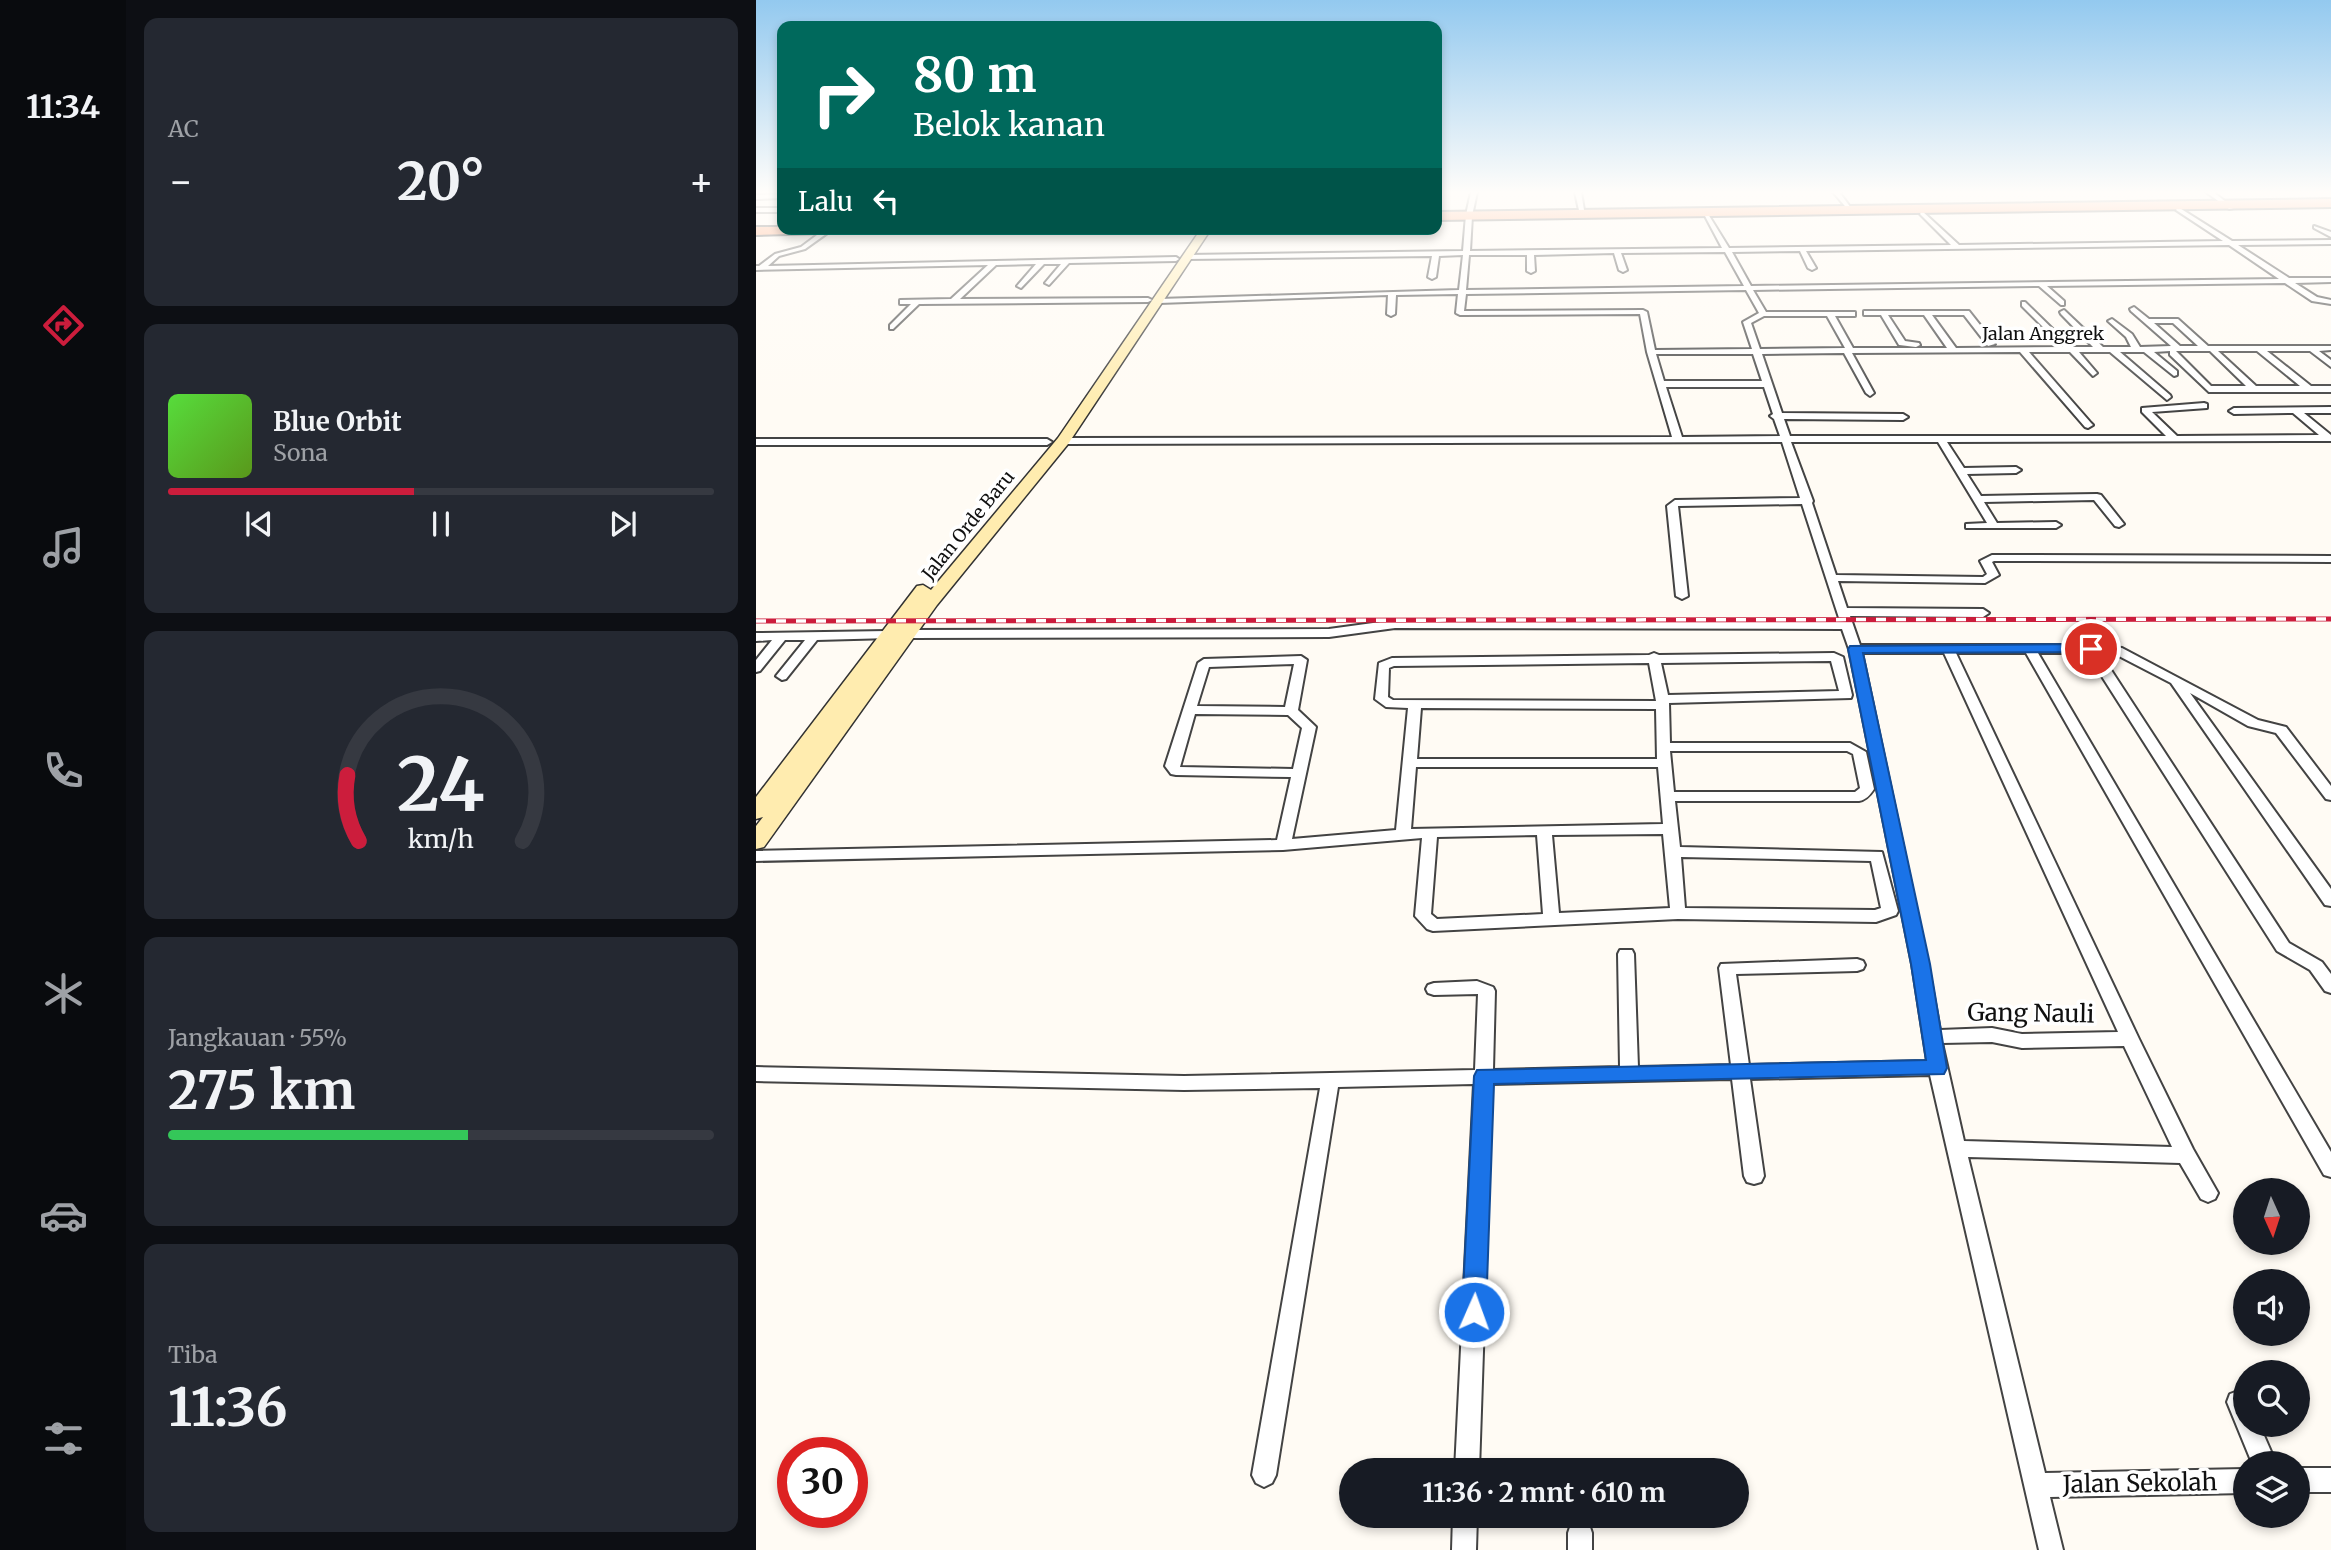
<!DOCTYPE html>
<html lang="id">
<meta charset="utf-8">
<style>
:root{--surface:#171b24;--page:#242831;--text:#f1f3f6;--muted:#9ea1a6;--line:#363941;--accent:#cc1d3c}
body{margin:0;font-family:Merriweather,serif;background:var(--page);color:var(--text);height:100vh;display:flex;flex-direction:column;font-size:26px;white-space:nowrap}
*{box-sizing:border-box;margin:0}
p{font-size:23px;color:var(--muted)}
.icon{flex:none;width:38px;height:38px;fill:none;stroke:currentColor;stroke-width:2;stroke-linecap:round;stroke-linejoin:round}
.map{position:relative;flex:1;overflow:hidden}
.panel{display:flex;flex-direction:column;gap:18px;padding:18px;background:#0d0f14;width:630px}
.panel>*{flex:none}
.banner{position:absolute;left:21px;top:21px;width:665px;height:214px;border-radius:14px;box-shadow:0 4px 10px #0003;background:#00695c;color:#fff;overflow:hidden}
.needle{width:46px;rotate:177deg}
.controls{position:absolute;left:1477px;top:1178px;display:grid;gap:14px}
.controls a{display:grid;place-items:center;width:77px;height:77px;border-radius:50%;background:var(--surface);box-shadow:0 4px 10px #0003;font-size:35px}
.speed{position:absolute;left:21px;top:1437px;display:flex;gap:14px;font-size:35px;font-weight:700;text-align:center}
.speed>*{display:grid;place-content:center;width:91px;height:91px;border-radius:50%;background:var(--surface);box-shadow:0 4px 10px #0003;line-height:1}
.speed .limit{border:10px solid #d22;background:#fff;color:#111}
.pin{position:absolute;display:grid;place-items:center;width:60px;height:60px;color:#fff;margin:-30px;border:4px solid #fff;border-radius:50%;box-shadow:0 2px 7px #0007}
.me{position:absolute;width:77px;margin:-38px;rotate:2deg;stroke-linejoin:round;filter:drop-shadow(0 0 5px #0008)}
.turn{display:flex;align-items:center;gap:24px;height:147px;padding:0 21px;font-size:32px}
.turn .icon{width:91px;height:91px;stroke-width:2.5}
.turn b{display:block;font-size:49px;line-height:60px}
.then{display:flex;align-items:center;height:66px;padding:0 21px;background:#0003;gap:14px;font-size:26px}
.big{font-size:52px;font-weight:700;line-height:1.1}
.panel .card{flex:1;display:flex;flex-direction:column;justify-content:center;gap:10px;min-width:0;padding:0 24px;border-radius:14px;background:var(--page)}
.panel .dial{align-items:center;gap:0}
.dial svg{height:182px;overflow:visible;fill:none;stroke:var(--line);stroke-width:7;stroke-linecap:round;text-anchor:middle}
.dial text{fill:var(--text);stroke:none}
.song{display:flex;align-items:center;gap:21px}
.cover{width:84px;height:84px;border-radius:10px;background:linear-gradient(135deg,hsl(110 70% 55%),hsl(90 70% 35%))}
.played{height:7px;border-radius:4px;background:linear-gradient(90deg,var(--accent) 45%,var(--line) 45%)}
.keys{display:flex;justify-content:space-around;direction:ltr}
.heat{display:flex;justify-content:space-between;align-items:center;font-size:38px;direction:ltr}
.charge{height:10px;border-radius:5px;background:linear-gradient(90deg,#34c759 55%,var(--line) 0)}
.trip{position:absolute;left:583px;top:1458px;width:410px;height:70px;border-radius:35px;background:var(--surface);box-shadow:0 4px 10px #0003;font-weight:700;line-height:70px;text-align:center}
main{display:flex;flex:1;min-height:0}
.dock{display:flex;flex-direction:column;width:126px;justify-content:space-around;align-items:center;background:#090b0e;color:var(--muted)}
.dock .icon{width:49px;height:49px}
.dock .active{color:var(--accent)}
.dock b{font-size:32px;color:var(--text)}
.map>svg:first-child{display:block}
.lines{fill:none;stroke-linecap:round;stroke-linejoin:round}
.street-casing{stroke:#434343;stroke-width:4}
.secondary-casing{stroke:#323232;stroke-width:3}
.highway-casing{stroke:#212121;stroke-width:4}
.street{fill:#fff;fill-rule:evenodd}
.secondary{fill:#ffecaf;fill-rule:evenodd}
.highway{fill:#fe8c53;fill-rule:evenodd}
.rail-casing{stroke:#cc1d3c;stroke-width:5}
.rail{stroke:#fff;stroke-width:3.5;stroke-dasharray:10;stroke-linecap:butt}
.route{fill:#1a73e8;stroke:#114b97;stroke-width:2}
.labels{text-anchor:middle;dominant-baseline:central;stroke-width:7;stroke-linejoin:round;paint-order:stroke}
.far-street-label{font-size:18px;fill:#101010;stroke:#fff}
.near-street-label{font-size:24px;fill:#101010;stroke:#fff}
</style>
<main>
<nav class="dock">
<b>11:34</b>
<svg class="icon active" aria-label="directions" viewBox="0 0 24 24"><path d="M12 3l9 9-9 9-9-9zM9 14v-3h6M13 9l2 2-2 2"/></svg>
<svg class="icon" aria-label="music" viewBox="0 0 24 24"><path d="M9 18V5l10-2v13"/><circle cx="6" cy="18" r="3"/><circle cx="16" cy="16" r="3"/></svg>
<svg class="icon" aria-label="phone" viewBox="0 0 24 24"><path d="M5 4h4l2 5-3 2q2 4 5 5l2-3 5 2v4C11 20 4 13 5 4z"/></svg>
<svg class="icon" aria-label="climate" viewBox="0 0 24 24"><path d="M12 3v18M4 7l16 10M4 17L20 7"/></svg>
<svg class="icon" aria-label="car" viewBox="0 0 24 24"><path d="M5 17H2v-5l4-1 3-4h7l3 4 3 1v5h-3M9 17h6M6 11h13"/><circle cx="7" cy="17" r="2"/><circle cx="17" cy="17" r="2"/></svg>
<svg class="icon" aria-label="filters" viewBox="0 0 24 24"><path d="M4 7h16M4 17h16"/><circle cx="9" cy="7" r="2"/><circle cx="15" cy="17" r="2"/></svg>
</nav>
<section class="panel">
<div class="card"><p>AC</p>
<div class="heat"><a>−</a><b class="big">20°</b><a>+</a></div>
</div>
<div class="card">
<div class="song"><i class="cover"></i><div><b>Blue Orbit</b><p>Sona</p></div></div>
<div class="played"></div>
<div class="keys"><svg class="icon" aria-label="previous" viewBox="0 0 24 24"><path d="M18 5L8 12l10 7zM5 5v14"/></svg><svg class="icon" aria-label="pause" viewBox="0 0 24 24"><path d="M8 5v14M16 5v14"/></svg><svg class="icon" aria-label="next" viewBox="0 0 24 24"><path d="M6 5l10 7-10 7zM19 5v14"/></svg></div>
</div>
<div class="card dial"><svg viewBox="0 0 100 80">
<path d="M14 69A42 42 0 1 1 86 69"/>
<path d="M14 69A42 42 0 0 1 9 40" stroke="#cc1d3c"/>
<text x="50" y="56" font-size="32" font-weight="700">24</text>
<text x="50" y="72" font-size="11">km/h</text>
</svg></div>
<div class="card"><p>Jangkauan · 55%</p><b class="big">275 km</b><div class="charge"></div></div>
<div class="card"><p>Tiba</p><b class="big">11:36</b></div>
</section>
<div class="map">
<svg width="1575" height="1550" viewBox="0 0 1575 1550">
<rect width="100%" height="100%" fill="#fffbf4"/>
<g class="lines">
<defs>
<g id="street">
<path d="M715,192H721L716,216L714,251L966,248L949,216L952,214L973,248L1195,245L1164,214L1166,211L1203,245L1467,241L1420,210L1422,207L1476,241L1575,240V244L1482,245L1533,278H1575V282L1539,283L1561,297L1575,300V304L1556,301L1529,283L1291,286L1308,301V305H1305L1283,286L997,290L1010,312H1099V316H1079L1097,348H1191L1168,315H1132L1149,341L1163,343L1164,345L1160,347L1143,345L1125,315H1108V311H1213L1239,344L1232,346L1208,315H1176L1200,348L1307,347L1266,306V302H1269L1315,347H1337L1305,314L1304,312L1308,310L1347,347H1375L1370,337L1352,321L1356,319L1376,334L1384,347L1415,346L1375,311L1374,309L1378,307L1393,319H1422L1452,346H1575V350L1563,351L1575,360V367L1554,351H1511L1555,386H1575V392H1453L1414,355V351L1398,352L1421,371V375L1418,376L1388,352H1364L1414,395L1415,397L1411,400L1354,352H1323L1341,373L1337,376L1314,352H1273L1335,423L1337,425L1332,428L1329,427L1264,352L1096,353L1118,393L1114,396L1110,393L1088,353L1006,354L1026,413L1147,414L1152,417L1147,420L1028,419L1034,436H1410L1386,412V408L1448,403L1451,404V408L1396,412L1421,436L1563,435L1537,413L1478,414L1473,411L1478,408L1575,407V413H1548L1575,435V441L1191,442L1208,468L1260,467L1265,470L1260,473L1211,474L1225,496L1341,494L1345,495L1368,524L1363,527L1359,526L1338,500L1228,502L1241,523L1300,522L1305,525L1300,528H1210V524L1231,523L1182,442H1035L1057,501L1056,503L1080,575L1227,577L1231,574L1224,561L1236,555L1575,556V562L1238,561L1236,562L1243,575L1229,583L1082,581L1091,608L1227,609L1233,613L1227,617L1094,616L1104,645H1335L1366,648L1502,720L1530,727L1575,786V800L1570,799L1520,733L1492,726L1434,693L1575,889V906L1569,905L1415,683L1359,654L1344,653L1533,943L1566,962L1575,974V993L1569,991L1554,970L1521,951L1331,653H1282L1575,1152V1177L1568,1175L1270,653H1200L1383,1039L1437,1149L1462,1193L1459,1199L1452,1202L1445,1199L1424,1163L1212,1157L1289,1473L1489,1469V1493L1294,1497L1307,1550H1283L1174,1075L994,1079L1008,1176L1005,1182L998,1184L991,1182L988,1176L976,1079L736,1084L723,1470H699L718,1084L582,1087L520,1475L516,1483L508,1487L500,1483L496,1475L564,1088L428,1090L0,1081V1067L428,1076L719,1070L722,994L678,995L672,993L670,989L672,985L678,983L721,981L737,987L739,991L737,1070L864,1067L862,954L864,950H876L878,954L882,1067L975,1065L963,968L965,964L1101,959L1107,961L1109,965L1107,969L1101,971L980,974L993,1065L1171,1061L1156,964L1093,649L1086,629L639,628L573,637L152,638L146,634L152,630L573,629L639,620L1084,621L1046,504L922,506L932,596L926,599L920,596L911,506L919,500L1044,498L1026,442L307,444L302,441L307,438L916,437L891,352L884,314L704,315L700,313L702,294L640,295L639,314L635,316L631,314L632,295L403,303L399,301L403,299L703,290L707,255L683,256L680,277L676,279L672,277L676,256L431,259L428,257L431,255L707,251L710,215ZM1473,245L1523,279L995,286L976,252L1044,251L1052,268L1056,270L1060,268L1050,251ZM969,252L988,286L710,290L713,255H771V271L775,273L779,271L778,255L858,253L863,270L867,272L871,270L865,253ZM990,290L1003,313L987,322L996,349L899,350L891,312L887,310L708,311L710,294ZM1008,316H1071L1089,348L1004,349L995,323ZM1398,323H1417L1442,346H1424ZM1420,351H1454L1490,386H1455ZM1462,351H1501L1544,386H1500ZM900,354H997L1006,381H908ZM910,387H1008L1017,414L1014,416L1018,419L1024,436L926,437ZM1106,653H1188L1362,1032L1266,1034L1236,1028L1184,1030L1172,964ZM1236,1042L1266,1048L1368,1046L1416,1147L1208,1141L1186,1043Z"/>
<path d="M819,192H825L829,216L824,215Z"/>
<path d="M1077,192H1083L1098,212H1094Z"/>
<path d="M1450,192H1457L1478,208L1473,209Z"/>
<path d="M26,194V198L0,199V195Z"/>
<rect x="0" y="208" width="26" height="4"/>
<path d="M1558,226L1575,232V237L1558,228Z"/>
<path d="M69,229H77L49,249L23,256L12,266L420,257L423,259L420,261L313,263L293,285L289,283L305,264H288L265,288L261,286L280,264L240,265L204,299L392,298L396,300L392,302L163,304L137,329H134V325L155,304H144V300L195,299L232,265L0,270V266H3L19,254L45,247Z"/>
<path d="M0,439H291L296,442L291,445H0Z"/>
<path d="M131,631L135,632L137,635L135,638L61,640L30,679L26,680L20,676L49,640H29L4,671L0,672V660L16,640L0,641V633Z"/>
<path d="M898,653L903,655L1078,653L1087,657L1096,695L1095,698L913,703L914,743H1094L1110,752L1118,789C1114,795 1110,800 1103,801H919L924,847L1126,852L1142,911L1140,915L1120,922L922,919L677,931L671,929L659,916L666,838L527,850L0,861V851L521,840L535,777L420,775L415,774L409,766L442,663L448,659L545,656L551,660L542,710L560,727L536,839L640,830L652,708L630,707L619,699L623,663L636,658L893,655ZM1075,661L1083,691L912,695L905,663ZM893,663L900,701L637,700L632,697L633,668L638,666ZM538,664L529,707L441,706L453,667ZM665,708L900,709L901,759H661ZM439,714L532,715L546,728L537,769L424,767ZM914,751H1091L1097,754L1104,788L1099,792H918ZM660,767H902L907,824L655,829ZM907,834L914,908L803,913L796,835ZM781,835L787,914L681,919L675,914L681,837ZM925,857L1115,861L1125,908L1119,910L929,908Z"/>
<path d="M1482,1391L1489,1394V1424H1503L1520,1463H1496L1471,1402L1474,1394Z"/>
<rect x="1542" y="1468" width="33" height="24"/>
<path d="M697,1516H721L720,1550H696Z"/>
<path d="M824,1521L833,1524L836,1533V1550H812V1533L815,1524Z"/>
</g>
<path id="secondary" d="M445,229H455L312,444L181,605L8,847L0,849V826L7,817L0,819V797L161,586L167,585L175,590L302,438Z"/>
<g id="highway">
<path d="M1575,199V207L681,220V212Z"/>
<path d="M0,227H26V229H73L67,233L0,235Z"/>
</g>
</defs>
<use href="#street" class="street-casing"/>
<use href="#secondary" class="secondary-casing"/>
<use href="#highway" class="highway-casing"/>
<use href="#street" class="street"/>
<use href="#secondary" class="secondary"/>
<use href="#highway" class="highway"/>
<defs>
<path id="rail" d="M0,621L1575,619"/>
</defs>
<use href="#rail" class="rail-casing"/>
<use href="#rail" class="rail"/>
</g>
<linearGradient id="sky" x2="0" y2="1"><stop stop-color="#93c9ef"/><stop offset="0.47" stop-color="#fffdfa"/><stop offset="1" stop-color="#fffdfa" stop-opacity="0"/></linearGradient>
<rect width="1575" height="409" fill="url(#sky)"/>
<path class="route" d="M1335,644L1340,646V652L1107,653L1174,964L1191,1068L1188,1074L738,1084L730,1312L726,1320L718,1324L709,1320L706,1312L718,1076L721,1070L1170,1060L1155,964L1092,649L1094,646Z"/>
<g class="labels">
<g class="far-street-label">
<text x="1287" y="333">Jalan Anggrek</text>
<text transform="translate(212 525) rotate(-51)">Jalan Orde Baru</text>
</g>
<g class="near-street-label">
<text transform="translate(1275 1013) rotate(1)">Gang Nauli</text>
<text transform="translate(1384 1483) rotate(-1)">Jalan Sekolah</text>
</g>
</g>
</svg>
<div class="controls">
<a><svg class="needle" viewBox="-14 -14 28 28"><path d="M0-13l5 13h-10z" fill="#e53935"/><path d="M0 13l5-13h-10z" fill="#9ea1a6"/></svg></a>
<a><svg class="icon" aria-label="sound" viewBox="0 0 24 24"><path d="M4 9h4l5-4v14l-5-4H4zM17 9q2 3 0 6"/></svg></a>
<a><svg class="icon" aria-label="search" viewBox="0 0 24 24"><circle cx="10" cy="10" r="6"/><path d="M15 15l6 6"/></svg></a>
<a><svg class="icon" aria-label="layers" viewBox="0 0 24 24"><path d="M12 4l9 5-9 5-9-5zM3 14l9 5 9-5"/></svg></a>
</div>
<div class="speed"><div class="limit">30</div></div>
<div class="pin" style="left:1335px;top:649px;background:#d93025"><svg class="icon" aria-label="arrive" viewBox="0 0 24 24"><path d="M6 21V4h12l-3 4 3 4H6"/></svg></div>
<svg class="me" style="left:718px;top:1312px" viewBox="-20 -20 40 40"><circle r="17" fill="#1a73e8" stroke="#fff" stroke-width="3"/><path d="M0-11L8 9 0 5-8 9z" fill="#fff"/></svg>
<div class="trip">11:36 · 2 mnt · 610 m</div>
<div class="banner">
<div class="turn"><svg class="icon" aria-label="right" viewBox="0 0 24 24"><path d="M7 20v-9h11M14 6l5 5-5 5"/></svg><div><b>80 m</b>Belok kanan</div></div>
<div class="then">Lalu<svg class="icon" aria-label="left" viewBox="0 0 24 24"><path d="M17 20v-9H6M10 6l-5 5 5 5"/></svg></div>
</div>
</div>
</main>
